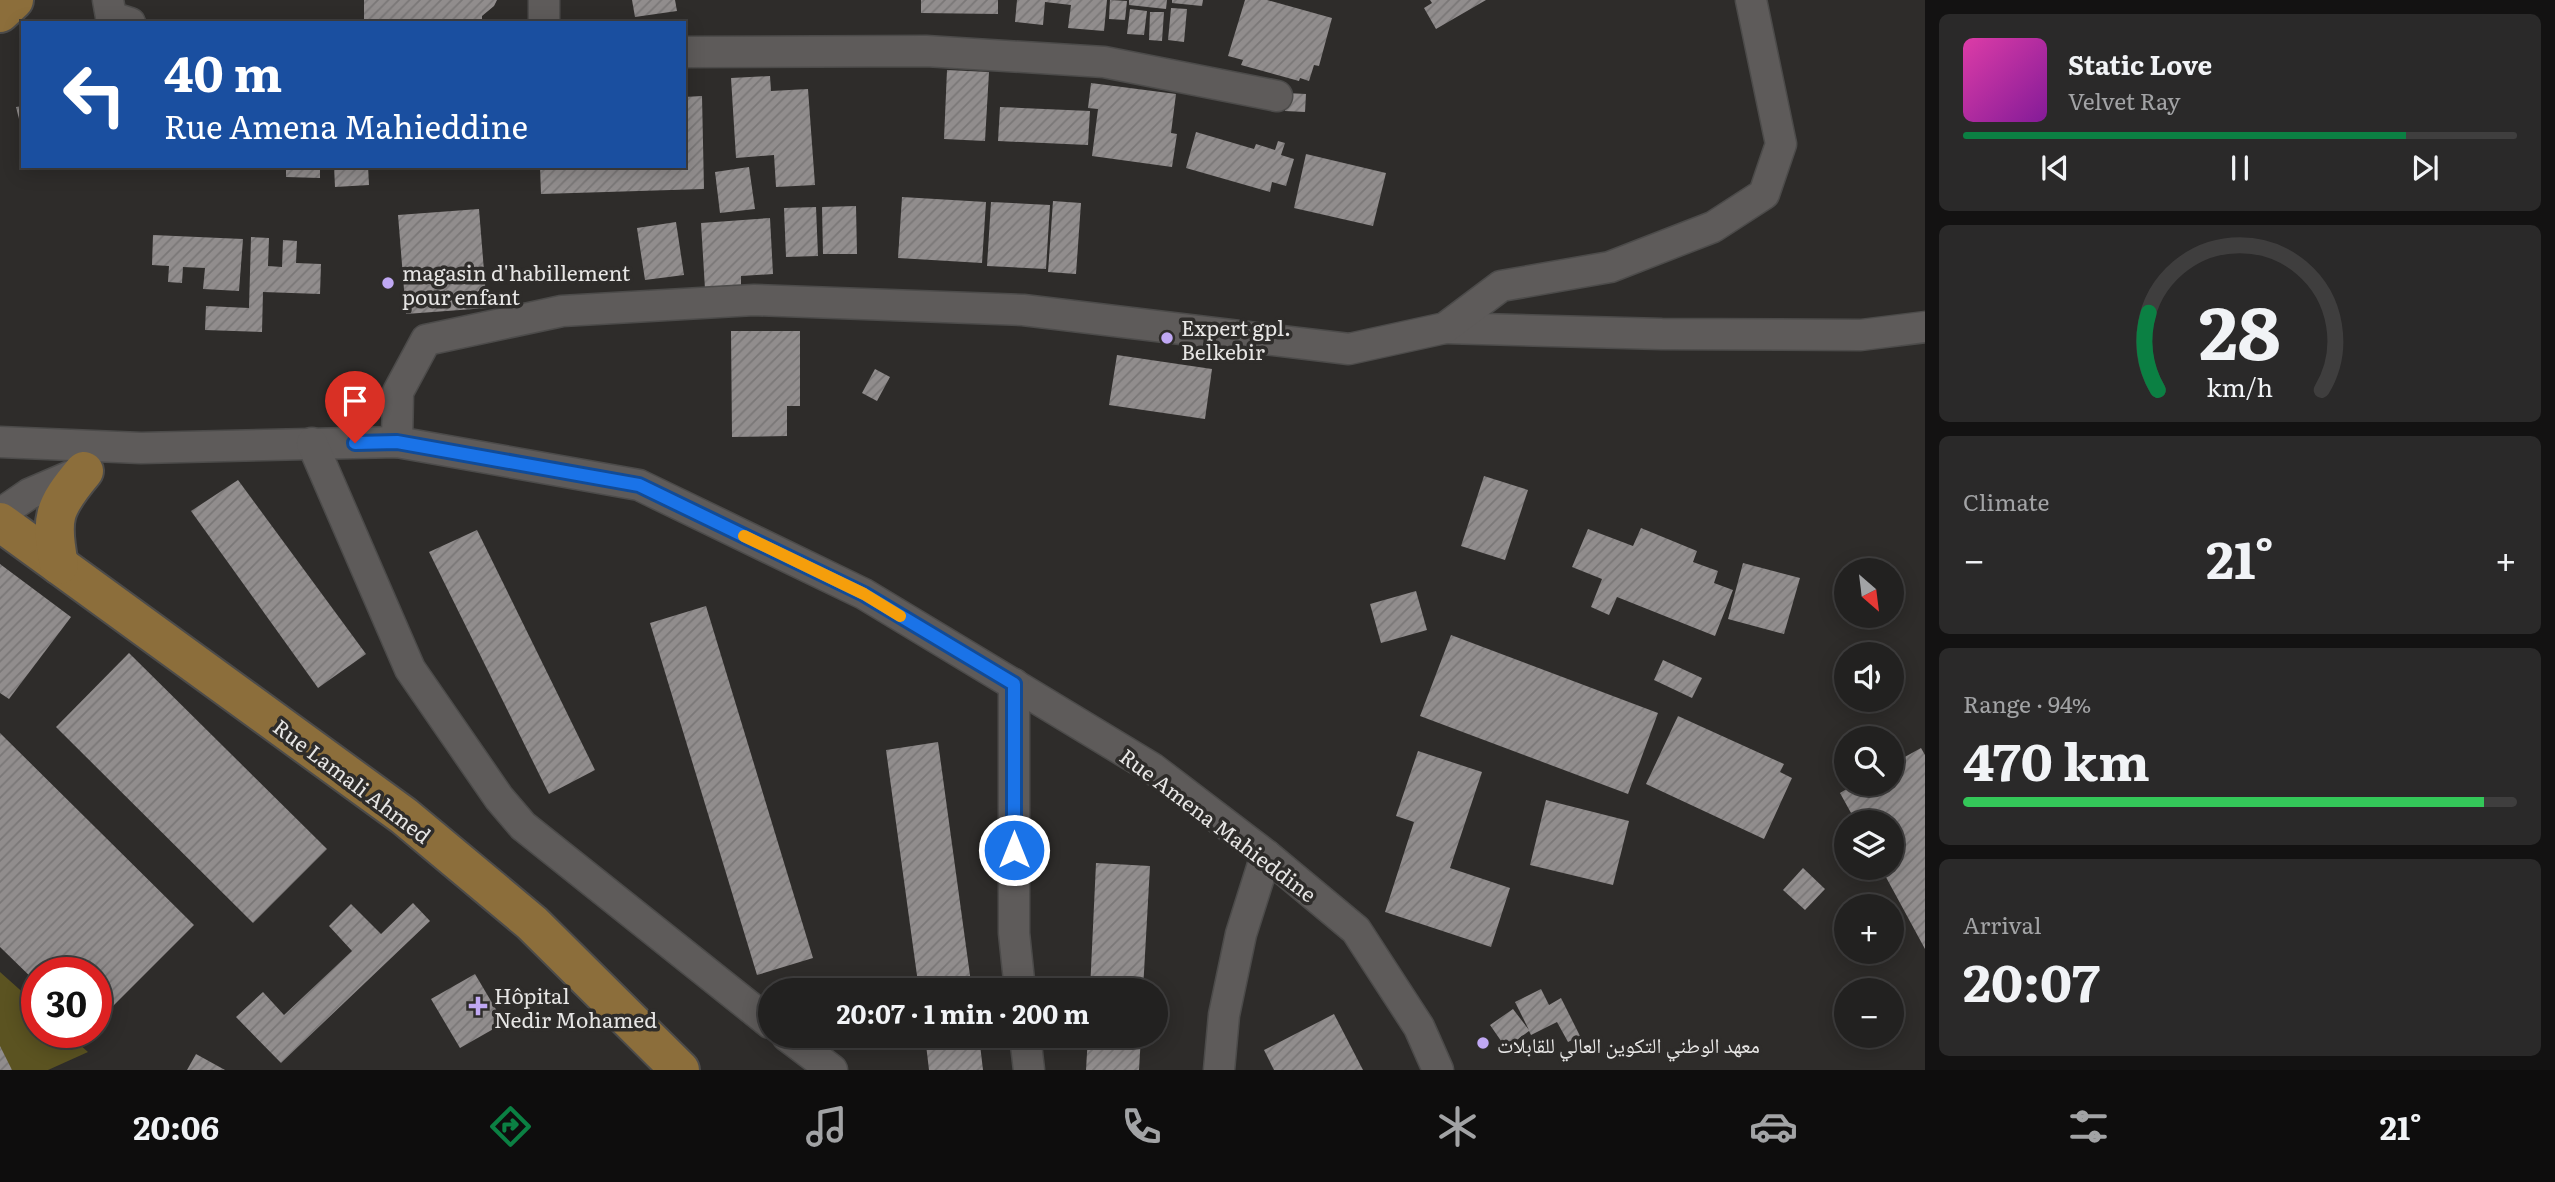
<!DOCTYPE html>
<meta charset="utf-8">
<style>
:root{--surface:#222120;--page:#2a2929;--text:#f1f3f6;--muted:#a2a3a5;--line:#3f3e3e;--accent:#0b8043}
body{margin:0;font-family:Literata,"Noto Naskh Arabic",serif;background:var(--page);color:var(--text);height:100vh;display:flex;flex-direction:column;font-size:26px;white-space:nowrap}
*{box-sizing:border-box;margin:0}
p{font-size:23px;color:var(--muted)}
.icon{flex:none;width:38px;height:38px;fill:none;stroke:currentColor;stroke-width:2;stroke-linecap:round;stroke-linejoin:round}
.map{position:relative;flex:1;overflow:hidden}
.sheet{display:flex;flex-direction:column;gap:14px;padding:14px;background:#131212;width:630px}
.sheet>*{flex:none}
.top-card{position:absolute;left:21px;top:21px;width:665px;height:147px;border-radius:0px;box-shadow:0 4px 18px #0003,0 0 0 2px var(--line);background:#1a4fa0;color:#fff;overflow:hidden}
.needle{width:46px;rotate:152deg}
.controls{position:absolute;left:1834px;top:558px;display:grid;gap:14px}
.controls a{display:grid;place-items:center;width:70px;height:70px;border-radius:50%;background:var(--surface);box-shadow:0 4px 18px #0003,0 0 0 2px var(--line);font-size:35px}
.speed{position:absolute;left:21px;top:957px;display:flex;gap:14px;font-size:35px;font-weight:700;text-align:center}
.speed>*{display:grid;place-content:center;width:91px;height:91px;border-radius:50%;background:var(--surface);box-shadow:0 4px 18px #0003,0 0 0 2px var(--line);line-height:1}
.speed .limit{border:10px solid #d22;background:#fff;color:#111}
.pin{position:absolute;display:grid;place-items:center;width:60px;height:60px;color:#fff;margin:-72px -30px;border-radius:50% 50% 50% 0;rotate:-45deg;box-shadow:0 0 7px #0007}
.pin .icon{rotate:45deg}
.me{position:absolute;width:77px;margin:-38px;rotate:0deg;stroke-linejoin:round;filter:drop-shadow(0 0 5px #0008)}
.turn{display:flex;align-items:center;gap:24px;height:147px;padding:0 28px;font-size:32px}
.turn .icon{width:91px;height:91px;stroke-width:2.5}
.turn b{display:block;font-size:49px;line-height:60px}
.big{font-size:52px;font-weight:700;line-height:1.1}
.sheet .tile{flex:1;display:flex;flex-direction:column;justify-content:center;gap:10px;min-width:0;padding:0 24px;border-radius:10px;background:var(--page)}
.sheet .dial{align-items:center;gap:0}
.dial svg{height:182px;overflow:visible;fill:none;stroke:var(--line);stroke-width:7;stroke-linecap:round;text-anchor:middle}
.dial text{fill:var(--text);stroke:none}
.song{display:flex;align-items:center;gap:21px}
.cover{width:84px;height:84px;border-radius:10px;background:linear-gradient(135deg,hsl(320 70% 55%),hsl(290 70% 35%))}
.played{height:7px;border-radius:4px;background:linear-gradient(90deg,var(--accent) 80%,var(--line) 80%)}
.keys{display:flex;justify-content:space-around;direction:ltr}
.heat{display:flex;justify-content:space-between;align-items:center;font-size:38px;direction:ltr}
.charge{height:10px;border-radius:5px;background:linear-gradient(90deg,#34c759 94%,var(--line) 0)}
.trip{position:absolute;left:758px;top:978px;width:410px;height:70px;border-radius:35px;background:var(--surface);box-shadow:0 4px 18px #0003,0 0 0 2px var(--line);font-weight:700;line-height:70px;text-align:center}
.menu{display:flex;height:112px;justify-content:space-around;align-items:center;background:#0e0d0d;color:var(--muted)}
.menu .icon{width:49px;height:49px}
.menu .current{color:var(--accent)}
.menu b{font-size:32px;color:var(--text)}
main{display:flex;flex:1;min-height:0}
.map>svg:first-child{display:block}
.pitch{fill:#5b5321}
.building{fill:url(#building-hatch)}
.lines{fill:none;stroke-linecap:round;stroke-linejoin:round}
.minor-casing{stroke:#4c4b4a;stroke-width:33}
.primary-casing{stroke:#4c4b4a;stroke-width:42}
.minor{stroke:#5e5b5a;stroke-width:30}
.primary{stroke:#8c6e3b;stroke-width:38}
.route-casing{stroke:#114b97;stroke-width:18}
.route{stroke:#1a73e8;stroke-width:12}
.slow{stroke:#f59e0b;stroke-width:12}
.poi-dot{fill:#c0a8f3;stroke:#2e2c2a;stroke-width:2.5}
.labels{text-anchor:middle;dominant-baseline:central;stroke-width:7;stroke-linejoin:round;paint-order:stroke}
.poi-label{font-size:21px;fill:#e7e6e5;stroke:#2e2c2a;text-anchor:start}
.street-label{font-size:21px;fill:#e7e6e5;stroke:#2e2c2a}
</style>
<main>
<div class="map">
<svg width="1925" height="1070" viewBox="0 0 1925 1070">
<defs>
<pattern id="building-hatch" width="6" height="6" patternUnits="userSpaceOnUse" patternTransform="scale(1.75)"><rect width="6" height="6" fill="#918d8d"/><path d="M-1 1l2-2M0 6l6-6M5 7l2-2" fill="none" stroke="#7a7777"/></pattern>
</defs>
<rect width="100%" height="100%" fill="#2e2c2a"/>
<path class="pitch" d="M0,972L37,1005V1032L67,1033L88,1052L48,1070H0Z"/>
<g class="building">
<path d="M364,0H497L494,6L482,16V22L364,20Z"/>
<path d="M632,0H675L677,11L635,17Z"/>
<path d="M921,0H998V14L921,13Z"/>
<path d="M1017,0H1107L1104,31L1068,28L1071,5L1045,2L1043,25L1015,22Z"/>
<path d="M1110,0L1127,1L1125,20L1109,19Z"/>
<path d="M1129,0H1167L1166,9L1129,5Z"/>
<path d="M1172,0H1203L1202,6L1172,3Z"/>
<path d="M1245,0H1267L1332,18L1319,66L1314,65L1309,81L1300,78L1299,81L1241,65L1243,60L1228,56Z"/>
<path d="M1430,0H1486L1436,29L1424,8L1432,3Z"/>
<path d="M1171,8L1187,9L1184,42L1168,40Z"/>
<path d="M1130,9L1147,11L1144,35L1127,34Z"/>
<path d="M1150,12H1164L1162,41L1149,40Z"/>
<path d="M947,70L989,72L985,141L944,139Z"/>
<path d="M770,76L771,91L808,89L815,185L776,187L774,155L736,158L731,78Z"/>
<path d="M1091,83L1176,94L1171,133L1177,134L1172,167L1092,156L1098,109L1088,108Z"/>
<path d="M1286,93L1306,94L1305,112L1285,111Z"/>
<path d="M702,96L704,189L541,194L540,166H684V97Z"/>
<path d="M23,106V131H22L16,107Z"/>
<path d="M1000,107L1090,111L1088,145L998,141Z"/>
<path d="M1196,132L1254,149L1256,144L1275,150L1278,141L1285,143L1281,155L1294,159L1286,186L1272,182L1270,192L1186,168Z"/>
<path d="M1306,154L1386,173L1373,226L1294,208Z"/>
<path d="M286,166H320V178L286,177Z"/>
<path d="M334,166H368L369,185L335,187Z"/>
<path d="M749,167L755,209L720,213L715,172Z"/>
<path d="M902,197L986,202L982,263L898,258Z"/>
<path d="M1053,201L1081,203L1076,274L1048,272Z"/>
<path d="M991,202L1050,205L1046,269L987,266Z"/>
<path d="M856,206L857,254H823L822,207Z"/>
<path d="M816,207L818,256L786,257L784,208Z"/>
<path d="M479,209L487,308L406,314L398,215Z"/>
<path d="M770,218L773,274L741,276V287L705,289L701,223Z"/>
<path d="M676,222L684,275L645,280L637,228Z"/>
<path d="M153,235L243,239L239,291L203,289L205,268L183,267L182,283L168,282L169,266L152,265Z"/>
<path d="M251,237L269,238L268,266L282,267L283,240L297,241L296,263L321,264L320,294L263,292L262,332L205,330L206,306L249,308Z"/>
<path d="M731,331H800V406H787V436L732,437Z"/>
<path d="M1117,355L1212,369L1205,419L1109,405Z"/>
<path d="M875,369L890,377L877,401L862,393Z"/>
<path d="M1484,476L1528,490L1505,560L1461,546Z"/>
<path d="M238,480L366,654L318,688L191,511Z"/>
<path d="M1641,528L1697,551L1693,562L1718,571L1714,583L1733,590L1715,636L1617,597L1609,615L1591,607L1602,579L1572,567L1588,529L1633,546Z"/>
<path d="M477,530L595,770L549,794L429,552Z"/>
<path d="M1743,563L1800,578L1784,634L1728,619Z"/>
<path d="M0,564L71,617L9,699L0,693Z"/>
<path d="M1416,591L1427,630L1381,643L1370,604Z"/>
<path d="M706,606L813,958L757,975L650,623Z"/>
<path d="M1451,635L1658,713L1628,794L1420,716Z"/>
<path d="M129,653L327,849L253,923L56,727Z"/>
<path d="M1663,660L1702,678L1692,698L1654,680Z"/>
<path d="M1678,716L1784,764L1780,772L1792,778L1764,839L1646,784Z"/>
<path d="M0,733L194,925L96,1023V973H37V983L0,947Z"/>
<path d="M938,742L972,990H919L886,750Z"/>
<path d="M1921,748L1925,755V949L1881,868H1892V822H1856L1840,793L1855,784H1892V764Z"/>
<path d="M1418,751L1482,772L1450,868L1510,888L1491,947L1385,912L1414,822L1396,816Z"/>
<path d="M1546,800L1629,821L1613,885L1530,865Z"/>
<path d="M1096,863L1150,866L1143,990H1090Z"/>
<path d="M1803,868L1825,889L1805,910L1783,890Z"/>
<path d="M413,903L430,921L281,1063L236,1017L263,992L284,1015L352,951L329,926L351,904L381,934Z"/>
<path d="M475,974L504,1023L460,1048L431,999Z"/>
<path d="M1541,989L1549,1005L1561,998L1580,1036L1568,1042L1557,1022L1531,1035L1529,1031L1506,1048L1490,1025L1513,1009L1529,1030L1515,1002Z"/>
<path d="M1334,1014L1363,1070H1274L1264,1050Z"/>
<path d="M925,1036H979L983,1070H929Z"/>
<path d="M1088,1036H1141L1139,1070H1086Z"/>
<path d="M0,1046L12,1070H0Z"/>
<path d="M196,1054L225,1070H187Z"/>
</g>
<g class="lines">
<defs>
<g id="minor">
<path d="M108,0L111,17L130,23"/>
<path d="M544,0V23"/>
<path d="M684,52L926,51L1104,62L1277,96"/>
<path d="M1445,328L1662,334L1861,335L1925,327"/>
<path d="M0,442L141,448L397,442L639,485L864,594L1152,768L1266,855L1356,930L1419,1027L1438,1070"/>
<path d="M397,442L398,392L426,340L562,311L754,300L1023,310L1349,349L1445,328L1501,286L1610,267L1713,227L1764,194L1781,144L1751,0"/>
<path d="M312,443L410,669L499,798L523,826L770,1023"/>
<path d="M0,514L29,494L85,470"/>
<path d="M1014,684V933L1020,990"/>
<path d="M787,1036L832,1070"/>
<path d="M1025,1036L1029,1070"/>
<path d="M1219,1070L1224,1015L1241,934L1266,855"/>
</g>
<g id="primary">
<path d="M0,13L14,0"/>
<path d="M0,522L404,816L532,923L680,1070"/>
<path d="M59,565C50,518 53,508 84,471"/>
</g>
</defs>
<use href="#minor" class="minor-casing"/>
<use href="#primary" class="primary-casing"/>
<use href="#minor" class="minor"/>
<use href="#primary" class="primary"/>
</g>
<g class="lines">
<defs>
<path id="route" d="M355,443L397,442L639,485L864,594L1014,684V850"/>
</defs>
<use href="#route" class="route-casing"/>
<use href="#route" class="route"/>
<path class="slow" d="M744,536L864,594L900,616"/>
</g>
<g class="poi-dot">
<circle cx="388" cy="283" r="7"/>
<circle cx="1167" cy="338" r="7"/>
<path d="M474.5 995.5h7v7h7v7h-7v7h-7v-7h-7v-7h7z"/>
<circle cx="1483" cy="1043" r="7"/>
</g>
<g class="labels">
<g class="poi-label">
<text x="402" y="271">magasin d'habillement<tspan x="402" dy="24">pour enfant</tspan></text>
<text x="1181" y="326">Expert gpl.<tspan x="1181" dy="24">Belkebir</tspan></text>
<text x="494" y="994">Hôpital<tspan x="494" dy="24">Nedir Mohamed</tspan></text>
<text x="1497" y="1043">معهد الوطني التكوين العالي للقابلات</text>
</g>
<g class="street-label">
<text transform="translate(353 780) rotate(37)">Rue Lamali Ahmed</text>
<text transform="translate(1219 824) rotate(37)">Rue Amena Mahieddine</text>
</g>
</g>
</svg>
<div class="controls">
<a><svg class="needle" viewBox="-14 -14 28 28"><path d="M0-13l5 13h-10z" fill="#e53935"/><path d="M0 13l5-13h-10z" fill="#a2a3a5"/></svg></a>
<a><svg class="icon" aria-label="sound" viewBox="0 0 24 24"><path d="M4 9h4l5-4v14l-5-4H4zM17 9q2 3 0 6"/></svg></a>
<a><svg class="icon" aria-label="search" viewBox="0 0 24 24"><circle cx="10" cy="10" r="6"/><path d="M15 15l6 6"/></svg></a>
<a><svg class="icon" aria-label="layers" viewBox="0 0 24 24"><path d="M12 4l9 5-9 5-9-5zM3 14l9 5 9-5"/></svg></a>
<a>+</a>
<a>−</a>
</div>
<div class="speed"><div class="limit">30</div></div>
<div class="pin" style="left:355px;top:443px;background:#d93025"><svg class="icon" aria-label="arrive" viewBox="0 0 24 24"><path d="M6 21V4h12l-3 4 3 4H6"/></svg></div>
<svg class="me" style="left:1014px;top:850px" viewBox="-20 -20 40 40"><circle r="17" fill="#1a73e8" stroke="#fff" stroke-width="3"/><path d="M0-11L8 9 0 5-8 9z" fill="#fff"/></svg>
<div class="trip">20:07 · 1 min · 200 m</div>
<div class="top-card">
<div class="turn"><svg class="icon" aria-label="left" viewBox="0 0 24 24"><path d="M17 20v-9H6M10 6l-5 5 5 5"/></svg><div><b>40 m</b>Rue Amena Mahieddine</div></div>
</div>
</div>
<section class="sheet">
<div class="tile">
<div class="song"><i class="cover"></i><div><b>Static Love</b><p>Velvet Ray</p></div></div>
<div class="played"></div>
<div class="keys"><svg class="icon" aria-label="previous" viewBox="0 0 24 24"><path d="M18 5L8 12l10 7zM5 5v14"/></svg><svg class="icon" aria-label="pause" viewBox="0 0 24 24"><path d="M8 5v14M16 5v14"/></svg><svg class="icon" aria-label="next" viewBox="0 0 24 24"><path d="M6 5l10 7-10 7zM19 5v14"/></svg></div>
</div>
<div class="tile dial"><svg viewBox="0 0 100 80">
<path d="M14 69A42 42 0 1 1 86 69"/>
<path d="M14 69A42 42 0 0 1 10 35" stroke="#0b8043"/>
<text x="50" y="56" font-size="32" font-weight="700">28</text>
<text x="50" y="72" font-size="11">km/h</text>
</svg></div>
<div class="tile"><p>Climate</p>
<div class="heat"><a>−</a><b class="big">21°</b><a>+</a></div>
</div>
<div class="tile"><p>Range · 94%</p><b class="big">470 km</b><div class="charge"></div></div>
<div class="tile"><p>Arrival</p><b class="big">20:07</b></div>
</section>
</main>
<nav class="menu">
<b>20:06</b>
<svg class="icon current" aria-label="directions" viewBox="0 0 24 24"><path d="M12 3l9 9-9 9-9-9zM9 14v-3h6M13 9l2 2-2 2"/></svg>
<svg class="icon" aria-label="music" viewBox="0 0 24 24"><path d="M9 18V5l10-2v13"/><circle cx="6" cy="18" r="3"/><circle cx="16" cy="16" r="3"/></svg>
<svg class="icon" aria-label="phone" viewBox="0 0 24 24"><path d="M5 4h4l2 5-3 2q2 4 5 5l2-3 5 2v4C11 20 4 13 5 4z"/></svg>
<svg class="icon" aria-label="climate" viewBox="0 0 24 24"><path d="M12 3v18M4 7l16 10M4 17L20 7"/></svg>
<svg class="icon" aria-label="car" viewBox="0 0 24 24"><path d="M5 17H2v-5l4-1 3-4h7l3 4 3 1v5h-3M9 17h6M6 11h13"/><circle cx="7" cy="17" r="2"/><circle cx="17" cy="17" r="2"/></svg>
<svg class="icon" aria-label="filters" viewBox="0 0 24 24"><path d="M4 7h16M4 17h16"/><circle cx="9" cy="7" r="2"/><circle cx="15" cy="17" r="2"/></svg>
<b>21°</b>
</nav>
